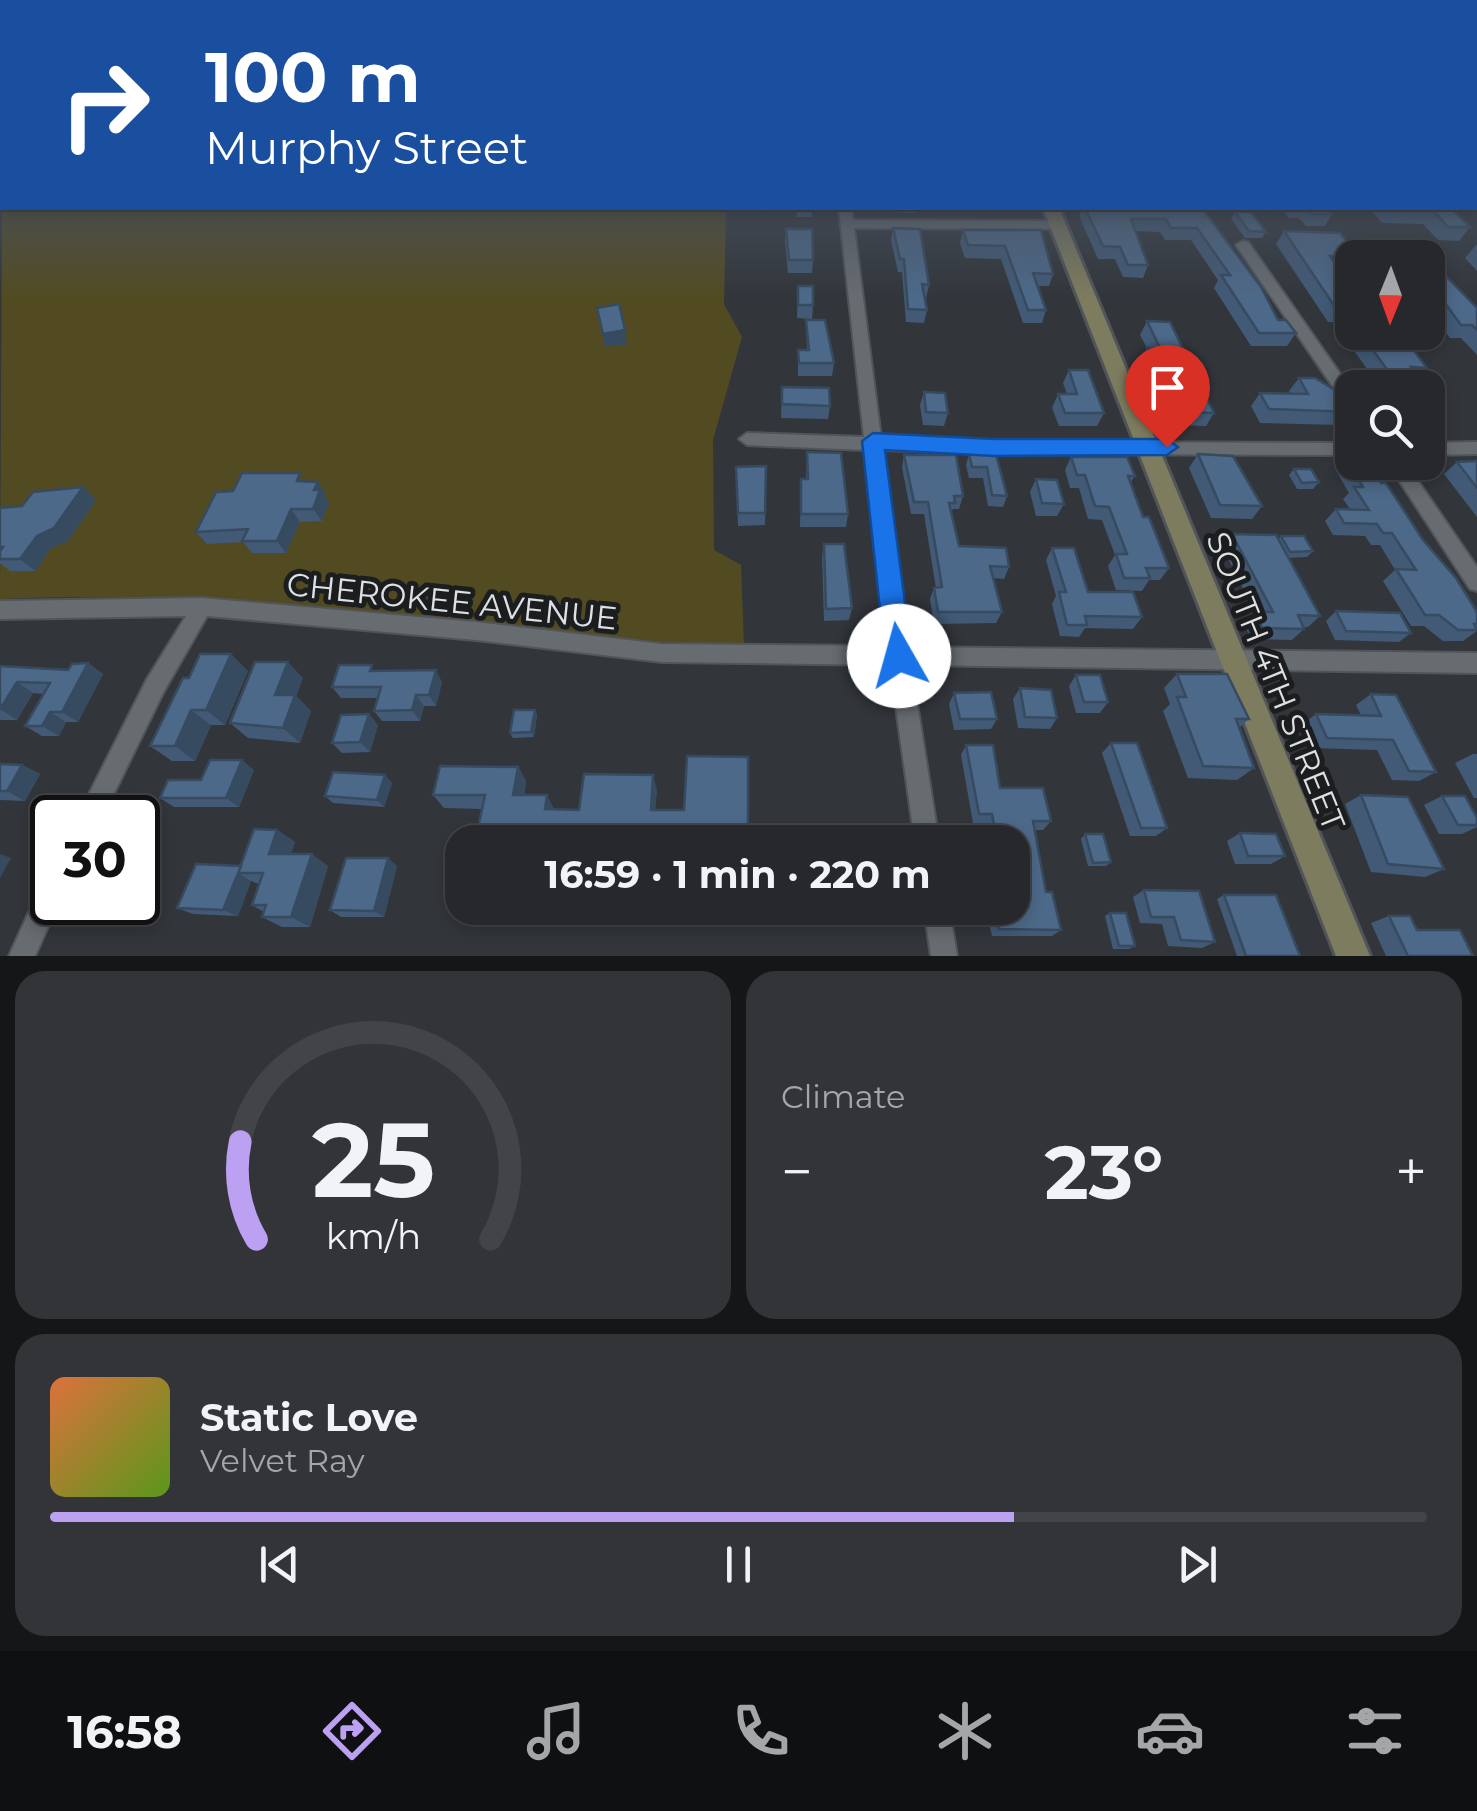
<!DOCTYPE html>
<meta charset="utf-8">
<style>
:root{--surface:#26282c;--page:#323438;--text:#f1f3f6;--muted:#a4a6a9;--line:#424448;--accent:#bca0f2}
body{margin:0;font-family:Montserrat,sans-serif;background:var(--page);color:var(--text);height:100vh;display:flex;flex-direction:column;font-size:38px;white-space:nowrap}
*{box-sizing:border-box;margin:0}
p{font-size:32px;color:var(--muted)}
.icon{flex:none;width:55px;height:55px;fill:none;stroke:currentColor;stroke-width:2;stroke-linecap:round;stroke-linejoin:round}
.map{position:relative;height:956px;overflow:hidden}
.side{display:flex;flex-direction:column;gap:15px;padding:15px;background:#151618;flex:1}
.side>*{flex:none}
.hud{position:absolute;left:0px;top:0px;width:1478px;height:210px;box-shadow:0 5px 15px #0003,0 0 0 2px var(--line);background:#1a4fa0;color:#fff;overflow:hidden}
.needle{width:65px;rotate:181deg}
.buttons{position:absolute;left:1335px;top:240px;display:grid;gap:20px}
.buttons a{display:grid;place-items:center;width:110px;height:110px;border-radius:20px;background:var(--surface);box-shadow:0 5px 15px #0003,0 0 0 2px var(--line);font-size:50px}
.speed{position:absolute;left:30px;top:795px;display:flex;gap:20px;font-size:50px;font-weight:700;text-align:center}
.speed>*{display:grid;place-content:center;width:130px;height:130px;border-radius:50%;background:var(--surface);box-shadow:0 5px 15px #0003,0 0 0 2px var(--line);line-height:1}
.speed .limit{border:5px solid #111;border-radius:15px;background:#fff;color:#111}
.pin{position:absolute;display:grid;place-items:center;width:85px;height:85px;color:#fff;margin:-102px -42px;border-radius:50% 50% 50% 0;rotate:-45deg;box-shadow:0 0 10px #0007}
.pin .icon{rotate:45deg}
.me{position:absolute;width:110px;margin:-55px;rotate:353deg;stroke-linejoin:round;filter:drop-shadow(0 0 8px #0008)}
.turn{display:flex;align-items:center;gap:35px;height:210px;padding:0 40px;font-size:45px}
.turn .icon{width:130px;height:130px;stroke-width:2.5}
.turn b{display:block;font-size:70px;line-height:85px}
.big{font-size:75px;font-weight:700;line-height:1.1}
.side .widget{flex:1;display:flex;flex-direction:column;justify-content:center;gap:15px;min-width:0;padding:0 35px;border-radius:30px;background:var(--page)}
.side .dial{align-items:center;gap:0}
.dial svg{height:260px;overflow:visible;fill:none;stroke:var(--line);stroke-width:7;stroke-linecap:round;text-anchor:middle}
.dial text{fill:var(--text);stroke:none}
.song{display:flex;align-items:center;gap:30px}
.cover{width:120px;height:120px;border-radius:15px;background:linear-gradient(135deg,hsl(20 70% 55%),hsl(90 70% 35%))}
.played{height:10px;border-radius:5px;background:linear-gradient(90deg,var(--accent) 70%,var(--line) 70%)}
.keys{display:flex;justify-content:space-around;direction:ltr}
.heat{display:flex;justify-content:space-between;align-items:center;font-size:55px;direction:ltr}
.side .tiles{flex:1;display:grid;gap:15px;grid-template-columns:1fr 1fr}
.widget:last-child{grid-column:span 2}
.trip{position:absolute;left:445px;top:825px;width:585px;height:100px;border-radius:30px;background:var(--surface);box-shadow:0 5px 15px #0003,0 0 0 2px var(--line);font-weight:700;line-height:100px;text-align:center}
.dock{display:flex;height:160px;justify-content:space-around;align-items:center;background:#0f1012;color:var(--muted)}
.dock .icon{width:70px;height:70px}
.dock .current{color:var(--accent)}
.dock b{font-size:45px;color:var(--text)}
.map>svg:first-child{display:block}
.green{fill:#524b22}
.lines{fill:none;stroke-linecap:round;stroke-linejoin:round}
.minor-casing{stroke:#515458;stroke-width:4}
.tertiary-casing{stroke:#515458;stroke-width:25}
.secondary-casing{stroke:#515458;stroke-width:6}
.minor{fill:#676c71;fill-rule:evenodd}
.tertiary{stroke:#676c71;stroke-width:20}
.secondary{fill:#7e7c5e;fill-rule:evenodd}
.wall{fill:#425a76}
.shaded-wall{fill:#364a60}
.building{fill:#4d6989;stroke:#364a60;stroke-width:2.5}
.route{fill:#1a73e8;stroke:#114b97;stroke-width:2.5}
.labels{text-anchor:middle;dominant-baseline:central;stroke-width:10;stroke-linejoin:round;paint-order:stroke}
.street-label{font-size:32px;fill:#dee1e4;stroke:#1b1d1f}
</style>
<div class="map">
<svg width="1477" height="956" viewBox="0 0 1477 956">
<rect width="100%" height="100%" fill="#32363b"/>
<path class="green" d="M2,196V208H726L724,304L742,337L713,440L714,550L741,565L744,647C496,636 248,588 0,599Z"/>
<g class="lines">
<defs>
<g id="minor">
<path d="M1475,193L1477,194V203L1475,202Z"/>
<path d="M839,208H851L853,220L1056,221L1062,225L1056,229L854,228L881,438L994,442L1352,443V455L994,454L883,450L908,647L1477,653V673L911,665L939,842H915L890,665L662,662L476,640L207,616L163,693L102,818H77L147,679L186,616L0,619V601L202,598L476,622L662,644L888,646L866,450L747,445L739,439L747,433L864,437Z"/>
<path d="M1243,241L1248,242L1352,391V408L1346,406L1236,245Z"/>
<path d="M1477,442V454L1428,455V443Z"/>
<path d="M1387,462H1405L1477,567V591L1470,589Z"/>
<path d="M52,878V902H59L35,956H9L43,881Z"/>
<path d="M924,908H949L957,956H931Z"/>
</g>
<path id="tertiary" d="M0,186L2,184"/>
<path id="secondary" d="M1043,208H1059L1370,956H1336Z"/>
</defs>
<use href="#minor" class="minor-casing"/>
<use href="#tertiary" class="tertiary-casing"/>
<use href="#secondary" class="secondary-casing"/>
<use href="#minor" class="minor"/>
<use href="#tertiary" class="tertiary"/>
<use href="#secondary" class="secondary"/>
</g>
<g class="wall">
<path d="M796,208H813L812,217H797Z"/>
<path d="M876,208H918L917,213L876,212Z"/>
<path d="M974,208H1026L974,210Z"/>
<path d="M1082,208H1202L1278,320L1296,333L1287,346H1251L1214,288L1218,280L1191,240H1165L1160,232L1135,231L1148,265L1143,278L1123,277L1115,259H1098L1079,216Z"/>
<path d="M1281,208H1327L1332,214L1325,226H1306L1299,218H1289Z"/>
<path d="M1372,208H1451L1470,227L1459,241L1438,240L1423,224L1382,223L1370,209Z"/>
<path d="M1235,212L1266,232L1262,238H1245L1231,219Z"/>
<path d="M893,228L929,285L926,298H925L927,310L924,323L906,322L902,272H898L891,240Z"/>
<path d="M786,229L813,260L812,273H788L785,242Z"/>
<path d="M963,230H1041L1053,274L1049,286H1037L1046,310L1042,323H1023L1001,259L965,258L960,243Z"/>
<path d="M1284,231L1352,258V270L1340,269L1352,287V332H1400L1427,368L1418,378L1425,388H1377L1379,386L1334,322H1328L1276,244Z"/>
<path d="M1476,245H1477V271L1465,258Z"/>
<path d="M1428,265L1477,308V355L1461,338H1450L1428,307Z"/>
<path d="M798,286L813,305L812,319L797,318Z"/>
<path d="M806,320L834,363L832,376H798V350H807Z"/>
<path d="M1147,321L1214,413L1206,426L1173,425L1141,361L1147,348L1140,335Z"/>
<path d="M1069,370L1104,413L1097,426H1059L1052,408L1058,394H1067L1063,383Z"/>
<path d="M1299,378L1352,411V413L1342,425L1260,423L1251,406L1260,393L1291,394L1289,391Z"/>
<path d="M782,387L830,406L828,419L781,418Z"/>
<path d="M924,392L948,413L944,426L923,425L920,405Z"/>
<path d="M1428,392L1445,419L1433,431H1428Z"/>
<path d="M983,446L1007,496L1003,507L988,506L983,478H969L966,465L969,454H981Z"/>
<path d="M807,452L848,514L846,527H800L801,479H806Z"/>
<path d="M1198,454L1262,506L1252,519L1211,518L1189,468Z"/>
<path d="M904,455L963,496L959,509H953L951,513L959,546L1009,567L1004,579L993,578L1002,612L996,623L934,624L930,599L934,588H936L924,514H911L902,467Z"/>
<path d="M1071,457L1135,476L1130,483L1143,517L1169,568L1160,580H1149L1142,591L1116,590L1108,566L1115,555L1102,520L1088,519L1079,488H1070L1065,470Z"/>
<path d="M1477,461V517L1444,474L1457,462Z"/>
<path d="M1348,462L1381,483L1477,612V631L1463,641H1443L1424,626H1411L1383,581L1395,570L1380,545H1371L1365,536L1333,535L1325,521L1336,509H1350L1343,499L1349,493L1338,474Z"/>
<path d="M766,466L765,525L738,526L736,467Z"/>
<path d="M1294,469L1319,482L1313,489H1297L1289,475Z"/>
<path d="M1036,479L1064,504L1057,516H1036L1030,492Z"/>
<path d="M306,482H318L326,495L325,497L329,503L322,521L300,522L286,553H252L243,542L207,544L196,532Z"/>
<path d="M96,500L68,541L51,548L35,571H10L0,563V508Z"/>
<path d="M1232,534L1278,540L1281,536L1313,551L1307,557L1288,558L1320,616L1308,627H1304V629L1292,640L1251,639L1244,624L1255,613L1222,546Z"/>
<path d="M824,544L852,608L849,620L824,621L822,557Z"/>
<path d="M1052,548L1088,592L1142,617L1133,629L1085,628L1079,637L1060,636L1052,604L1056,596L1046,560Z"/>
<path d="M1336,611L1411,633L1399,642L1335,640L1326,621Z"/>
<path d="M88,663L103,674L78,722H66L59,736H42L25,726L44,694L33,693L17,720H0V666L68,670Z"/>
<path d="M248,671L225,725H211L195,761H172L150,746L183,678Z"/>
<path d="M377,671L442,682L436,706H424L420,721H382L374,711L377,698H341L332,687Z"/>
<path d="M1177,674L1249,719L1239,728L1254,768L1237,780L1188,778L1163,711L1170,704L1164,688Z"/>
<path d="M1076,675L1108,702L1100,713H1076L1069,686Z"/>
<path d="M303,678L296,696L311,711L300,743L248,738L230,723Z"/>
<path d="M1020,688L1057,718L1050,729L1018,728L1013,699Z"/>
<path d="M954,693L997,719L991,729L954,730L949,704Z"/>
<path d="M1371,694L1436,772L1419,781L1392,780L1377,750L1313,748L1303,724L1316,714L1361,715L1356,705Z"/>
<path d="M535,710L537,715L534,737L513,738L510,733Z"/>
<path d="M378,725L370,752L342,753L332,743Z"/>
<path d="M1111,743L1167,828L1156,836H1130L1102,753Z"/>
<path d="M966,745L1000,788L1051,821L1043,830H1035L1046,892L1061,930L1052,936H992L986,908H1012V842H989L986,823H973L961,755Z"/>
<path d="M1473,754H1477V798H1474L1455,763Z"/>
<path d="M0,764L22,765L40,774L25,801L0,800Z"/>
<path d="M518,767L526,781L524,795L554,810H579L657,789L655,810L748,842L482,809L444,808L433,795Z"/>
<path d="M254,770L239,807H174L160,798L201,780Z"/>
<path d="M385,775L392,783L384,807L333,803L325,796Z"/>
<path d="M1361,795L1444,869L1425,877L1371,872L1345,804Z"/>
<path d="M1442,796L1477,818V827L1462,834H1439L1424,805Z"/>
<path d="M277,830L295,842L291,854L328,866L310,927H282L262,917L264,912L252,905L259,884L251,881L238,916L193,914L177,908L241,866Z"/>
<path d="M1240,833L1285,856L1271,864H1235L1227,841Z"/>
<path d="M1085,834L1111,862L1106,866H1088L1081,839Z"/>
<path d="M397,866L384,917H341L330,910Z"/>
<path d="M1144,890L1215,942L1202,948L1168,946L1162,924L1140,923L1133,897Z"/>
<path d="M1224,895L1300,956H1237L1217,899Z"/>
<path d="M77,902H130L122,921L90,918L72,912Z"/>
<path d="M1110,913L1135,946L1129,949H1113L1105,916Z"/>
<path d="M1389,916L1417,930L1473,956H1386L1371,923Z"/>
</g>
<g class="shaded-wall">
<path d="M625,330L627,344L605,347L603,334Z"/>
<path d="M318,482L326,495L325,497L329,503L322,521L313,509L314,490Z"/>
<path d="M83,487L96,500L68,541L51,548L35,571L20,559L37,536Z"/>
<path d="M291,509L300,522L286,553L277,541Z"/>
<path d="M231,654L248,671L225,725L206,710Z"/>
<path d="M288,662L303,678L296,696L311,711L300,743L283,728L275,695Z"/>
<path d="M88,663L103,674L78,722L62,712Z"/>
<path d="M436,670L442,682L436,706L429,695Z"/>
<path d="M17,682L33,693L17,720L0,709Z"/>
<path d="M416,695L424,706L420,721L412,710Z"/>
<path d="M191,710L211,725L195,761L175,746Z"/>
<path d="M535,710L537,715L534,737L531,732Z"/>
<path d="M50,712L66,722L59,736L42,726Z"/>
<path d="M369,714L378,725L370,752L360,742Z"/>
<path d="M242,760L254,770L239,807L226,798Z"/>
<path d="M22,765L40,774L25,801L7,791Z"/>
<path d="M518,767L526,781L521,808L513,795Z"/>
<path d="M385,775L392,783L384,807L377,800Z"/>
<path d="M653,775L657,789L654,823L651,810Z"/>
<path d="M547,795L554,809H545Z"/>
<path d="M277,830L295,842L287,866L269,854Z"/>
<path d="M138,851L148,856L145,861L158,867L148,887L138,882Z"/>
<path d="M0,854L11,858L0,878Z"/>
<path d="M312,854L328,866L310,927L291,917Z"/>
<path d="M388,858L397,866L384,917L374,911Z"/>
<path d="M241,866L238,873L251,881L238,916L223,910Z"/>
<path d="M110,902H130L122,921L104,914Z"/>
</g>
<g class="building">
<path d="M1085,208H1202L1261,287L1278,320H1286L1296,333H1259L1221,275H1230L1197,228H1171L1166,219H1131L1148,265H1128L1120,247L1103,246Z"/>
<path d="M1307,208H1327L1332,214H1313Z"/>
<path d="M1389,208H1451L1470,227H1448L1433,210H1391Z"/>
<path d="M1235,212H1251L1266,232L1249,231Z"/>
<path d="M893,228L920,229L929,285L922,284L927,310L908,309L904,259H900Z"/>
<path d="M786,229H812L813,260H789Z"/>
<path d="M963,230H1041L1053,274L1033,273L1046,310H1028L1005,246L968,245Z"/>
<path d="M1284,231L1340,233L1360,257L1330,256L1352,287V322L1344,310H1337Z"/>
<path d="M1428,265H1435L1477,308V330L1472,325H1461L1428,280Z"/>
<rect x="798" y="286" width="15" height="19"/>
<path d="M619,304L625,330L603,334L597,308Z"/>
<path d="M806,320H825L834,363H799L798,350H809Z"/>
<path d="M1147,321L1170,322L1214,413L1181,412L1147,348H1160Z"/>
<path d="M1360,332H1400L1427,368L1411,367L1425,388H1398L1387,376L1391,375Z"/>
<path d="M1069,370H1088L1104,413H1065L1058,394H1077Z"/>
<path d="M1299,378H1315L1340,393L1352,412L1269,409L1260,393L1308,394Z"/>
<path d="M782,387L829,388L830,406L782,404Z"/>
<path d="M924,392L945,393L948,413L926,412Z"/>
<path d="M1428,392L1445,419H1428Z"/>
<path d="M983,446L994,447L1007,496L992,495L987,467H972L969,454H985Z"/>
<path d="M807,452L841,453L848,514H801V479H808Z"/>
<path d="M1198,454L1233,456L1262,506L1220,505Z"/>
<path d="M904,455H956L963,496H954L955,503H949L959,546L1006,548L1009,567L990,566L1002,612H938L934,588L942,587L928,502H914Z"/>
<path d="M1071,457H1127L1135,476H1128L1143,517H1149L1169,568H1146L1150,578H1124L1116,554H1127L1109,507L1095,506L1085,475H1077Z"/>
<path d="M1477,461V488L1457,462Z"/>
<path d="M1348,462L1368,463L1381,483H1386L1423,540L1456,578L1477,612V624H1474L1477,630H1458L1439,615H1425L1396,569L1416,570L1392,533H1383L1377,524L1344,523L1336,509L1369,510L1354,487H1363Z"/>
<path d="M766,466L765,513H738L736,467Z"/>
<path d="M1294,469H1311L1319,482L1302,483Z"/>
<path d="M242,473H300L297,481L318,482L314,490H320L313,509H291L277,541H242L248,529L196,532L216,492L233,491Z"/>
<path d="M1036,479L1057,480L1064,504L1042,503Z"/>
<path d="M83,487L54,528L37,536L20,559H0V551L3,547H0V508L22,506L33,492Z"/>
<path d="M1232,534L1276,535L1320,616L1298,615L1304,629L1262,628L1256,612H1273Z"/>
<path d="M1281,536H1304L1313,551L1290,552Z"/>
<path d="M824,544H844L852,608L826,609Z"/>
<path d="M1052,548H1074L1088,592H1133L1142,617L1085,616L1087,625H1067L1059,592H1066Z"/>
<path d="M1336,611L1400,613L1411,633L1346,631Z"/>
<path d="M200,654H231L206,710H191L175,746H150L183,678H189Z"/>
<path d="M255,662H288L275,695H295L283,728L230,723Z"/>
<path d="M88,663L62,712H50L42,726H25L50,683L17,682L0,709V666L68,670L72,664Z"/>
<path d="M339,665H372L370,671L436,670L429,695H416L412,710L374,711L381,687H332Z"/>
<path d="M1177,674H1227L1249,719H1236L1254,768L1203,766L1177,697H1186Z"/>
<path d="M1076,675H1100L1108,702H1084Z"/>
<path d="M1020,688L1051,690L1057,718L1025,717Z"/>
<path d="M991,692L997,719H960L954,693Z"/>
<path d="M1371,694L1396,695L1436,772L1409,771L1393,740L1327,738L1316,714L1381,716Z"/>
<path d="M514,710H535L531,732L510,733Z"/>
<path d="M369,714L360,742L332,743L341,715Z"/>
<path d="M1111,743H1137L1167,828H1141Z"/>
<path d="M966,745H993L1000,788H1043L1051,821H1033L1046,892H1052L1061,930L999,929L995,908H1012V842H997L992,814H979Z"/>
<path d="M687,756L748,757V842H475L485,795H433L440,766L518,767L513,795H547L545,809L579,810L584,774L653,775L651,810H684Z"/>
<path d="M210,760H242L226,798H160L168,780H201Z"/>
<path d="M0,764L22,765L7,791H0Z"/>
<path d="M333,772L385,775L377,800L325,796Z"/>
<path d="M1361,795L1408,797L1444,869L1388,864Z"/>
<path d="M1442,796H1465L1477,818V825H1458Z"/>
<path d="M254,829L277,830L269,854H312L291,917H262L266,905H252L263,873H238Z"/>
<path d="M1240,833L1276,834L1285,856H1248Z"/>
<path d="M1085,834H1103L1111,862L1093,863Z"/>
<path d="M346,858H388L374,911L330,910Z"/>
<path d="M196,864L241,866L223,910L177,908Z"/>
<path d="M1144,890L1199,891L1215,942L1181,940L1174,917H1151Z"/>
<path d="M1224,895H1276L1300,956H1246Z"/>
<path d="M77,902H110L104,914L72,912Z"/>
<path d="M1110,913H1126L1135,946H1119Z"/>
<path d="M1389,916H1410L1417,930H1460L1473,956H1408Z"/>
</g>
<linearGradient id="sky" x2="0" y2="1"><stop stop-color="#1c1e20"/><stop offset="0.55" stop-color="#495260"/><stop offset="1" stop-color="#495260" stop-opacity="0"/></linearGradient>
<rect width="1477" height="298" fill="url(#sky)"/>
<path class="route" d="M873,433L994,439H1167L1178,447L1167,455L994,456L885,450L912,656L908,664L899,668L889,664L885,656L862,441Z"/>
<g class="labels">
<g class="street-label">
<text transform="translate(452 601) rotate(6)">CHEROKEE AVENUE</text>
<text transform="translate(1276 681) rotate(68)">SOUTH 4TH STREET</text>
</g>
</g>
</svg>
<div class="buttons">
<a><svg class="needle" viewBox="-14 -14 28 28"><path d="M0-13l5 13h-10z" fill="#e53935"/><path d="M0 13l5-13h-10z" fill="#a4a6a9"/></svg></a>
<a><svg class="icon" aria-label="search" viewBox="0 0 24 24"><circle cx="10" cy="10" r="6"/><path d="M15 15l6 6"/></svg></a>
</div>
<div class="speed"><div class="limit">30</div></div>
<div class="pin" style="left:1167px;top:447px;background:#d93025"><svg class="icon" aria-label="arrive" viewBox="0 0 24 24"><path d="M6 21V4h12l-3 4 3 4H6"/></svg></div>
<svg class="me" style="left:899px;top:656px" viewBox="-20 -20 40 40"><circle r="19" fill="#fff"/><path d="M0-13L10 11 0 6-10 11z" fill="#1a73e8"/></svg>
<div class="trip">16:59 · 1 min · 220 m</div>
<div class="hud">
<div class="turn"><svg class="icon" aria-label="right" viewBox="0 0 24 24"><path d="M7 20v-9h11M14 6l5 5-5 5"/></svg><div><b>100 m</b>Murphy Street</div></div>
</div>
</div>
<section class="side">
<div class="tiles">
<div class="widget dial"><svg viewBox="0 0 100 80">
<path d="M14 69A42 42 0 1 1 86 69"/>
<path d="M14 69A42 42 0 0 1 9 39" stroke="#bca0f2"/>
<text x="50" y="56" font-size="32" font-weight="700">25</text>
<text x="50" y="72" font-size="11">km/h</text>
</svg></div>
<div class="widget"><p>Climate</p>
<div class="heat"><a>−</a><b class="big">23°</b><a>+</a></div>
</div>
<div class="widget">
<div class="song"><i class="cover"></i><div><b>Static Love</b><p>Velvet Ray</p></div></div>
<div class="played"></div>
<div class="keys"><svg class="icon" aria-label="previous" viewBox="0 0 24 24"><path d="M18 5L8 12l10 7zM5 5v14"/></svg><svg class="icon" aria-label="pause" viewBox="0 0 24 24"><path d="M8 5v14M16 5v14"/></svg><svg class="icon" aria-label="next" viewBox="0 0 24 24"><path d="M6 5l10 7-10 7zM19 5v14"/></svg></div>
</div>
</div>
</section>
<nav class="dock">
<b>16:58</b>
<svg class="icon current" aria-label="directions" viewBox="0 0 24 24"><path d="M12 3l9 9-9 9-9-9zM9 14v-3h6M13 9l2 2-2 2"/></svg>
<svg class="icon" aria-label="music" viewBox="0 0 24 24"><path d="M9 18V5l10-2v13"/><circle cx="6" cy="18" r="3"/><circle cx="16" cy="16" r="3"/></svg>
<svg class="icon" aria-label="phone" viewBox="0 0 24 24"><path d="M5 4h4l2 5-3 2q2 4 5 5l2-3 5 2v4C11 20 4 13 5 4z"/></svg>
<svg class="icon" aria-label="climate" viewBox="0 0 24 24"><path d="M12 3v18M4 7l16 10M4 17L20 7"/></svg>
<svg class="icon" aria-label="car" viewBox="0 0 24 24"><path d="M5 17H2v-5l4-1 3-4h7l3 4 3 1v5h-3M9 17h6M6 11h13"/><circle cx="7" cy="17" r="2"/><circle cx="17" cy="17" r="2"/></svg>
<svg class="icon" aria-label="filters" viewBox="0 0 24 24"><path d="M4 7h16M4 17h16"/><circle cx="9" cy="7" r="2"/><circle cx="15" cy="17" r="2"/></svg>
</nav>
